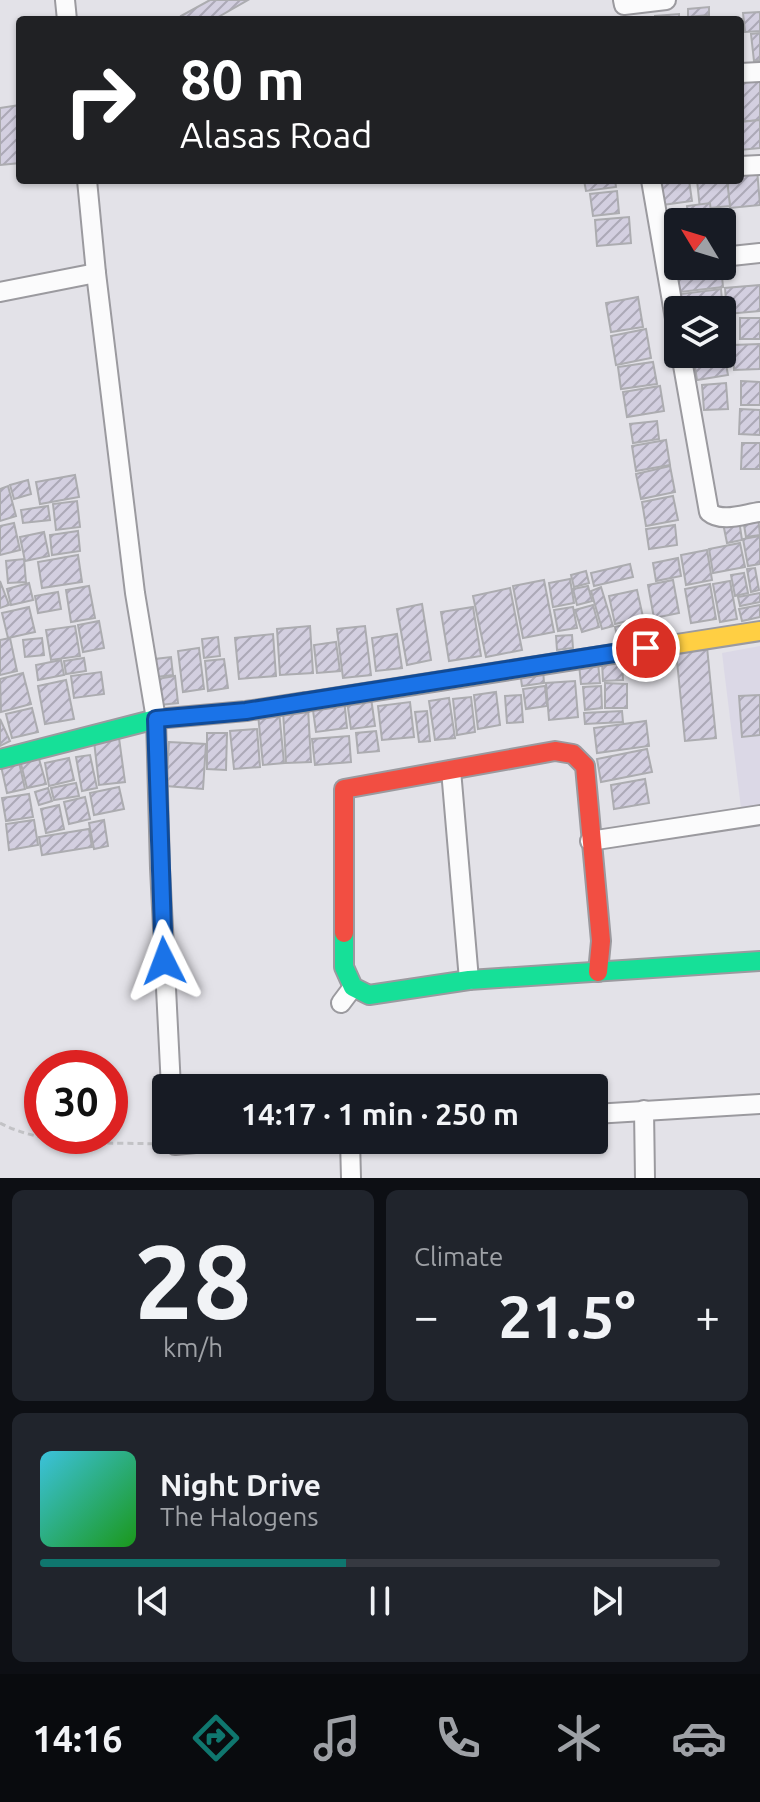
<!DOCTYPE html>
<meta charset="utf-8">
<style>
:root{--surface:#171b24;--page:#20242c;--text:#f1f3f6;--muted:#9ea1a6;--line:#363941;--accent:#0f766e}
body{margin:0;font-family:Ubuntu,sans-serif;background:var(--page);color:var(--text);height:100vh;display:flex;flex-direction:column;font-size:30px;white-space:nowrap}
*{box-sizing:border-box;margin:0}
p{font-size:26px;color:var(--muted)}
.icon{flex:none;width:44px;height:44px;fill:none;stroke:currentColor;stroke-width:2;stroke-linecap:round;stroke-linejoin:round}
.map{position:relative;height:1178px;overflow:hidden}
.sheet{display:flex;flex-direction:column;gap:12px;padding:12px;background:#0d0f14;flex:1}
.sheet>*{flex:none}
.top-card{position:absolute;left:16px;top:16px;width:728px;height:168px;border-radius:8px;box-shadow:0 2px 6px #0004;background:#202124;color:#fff;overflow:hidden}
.needle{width:52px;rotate:308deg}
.controls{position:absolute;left:664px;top:208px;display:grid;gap:16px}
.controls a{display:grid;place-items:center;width:72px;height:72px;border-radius:8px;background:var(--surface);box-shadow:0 2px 6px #0004;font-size:40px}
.speed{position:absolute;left:24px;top:1050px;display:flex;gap:16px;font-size:40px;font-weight:700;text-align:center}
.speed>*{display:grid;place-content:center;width:104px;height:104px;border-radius:50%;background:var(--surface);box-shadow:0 2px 6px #0004;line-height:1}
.speed .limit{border:12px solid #d22;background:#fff;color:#111}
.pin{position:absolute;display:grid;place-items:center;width:68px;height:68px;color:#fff;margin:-34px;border:4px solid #fff;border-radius:50%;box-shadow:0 2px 8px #0007}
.me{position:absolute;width:88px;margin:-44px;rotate:357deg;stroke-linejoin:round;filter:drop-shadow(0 0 6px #0008)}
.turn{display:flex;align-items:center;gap:28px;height:168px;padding:0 32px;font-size:36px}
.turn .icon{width:104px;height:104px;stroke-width:2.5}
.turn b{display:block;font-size:56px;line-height:68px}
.big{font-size:60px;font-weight:600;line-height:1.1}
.sheet .tile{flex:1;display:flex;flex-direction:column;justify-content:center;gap:12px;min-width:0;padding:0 28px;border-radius:12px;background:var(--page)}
.sheet .dial{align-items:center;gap:0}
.dial b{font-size:104px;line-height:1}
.song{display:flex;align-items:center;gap:24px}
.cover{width:96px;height:96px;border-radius:12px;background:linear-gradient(135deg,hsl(190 70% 55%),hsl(120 70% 35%))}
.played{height:8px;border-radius:4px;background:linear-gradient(90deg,var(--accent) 45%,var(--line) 45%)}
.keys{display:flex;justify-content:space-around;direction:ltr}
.heat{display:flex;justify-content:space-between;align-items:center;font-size:44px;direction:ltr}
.sheet .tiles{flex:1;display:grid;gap:12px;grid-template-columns:1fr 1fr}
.tile:last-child{grid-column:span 2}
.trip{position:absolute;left:152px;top:1074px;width:456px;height:80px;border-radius:8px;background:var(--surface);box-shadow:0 2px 6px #0004;font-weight:600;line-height:80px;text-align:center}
.tabs{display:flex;height:128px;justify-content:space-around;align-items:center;background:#090b0e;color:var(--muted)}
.tabs .icon{width:56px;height:56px}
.tabs .current{color:var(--accent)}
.tabs b{font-size:36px;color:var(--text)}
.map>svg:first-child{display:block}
.built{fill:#dbd8e6}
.building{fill:url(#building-hatch);stroke:#acacb0;stroke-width:2}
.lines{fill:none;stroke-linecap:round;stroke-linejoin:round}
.street-casing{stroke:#9b9a9f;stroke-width:22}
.fast-casing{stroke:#9b9a9f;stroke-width:22}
.slow-casing{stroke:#9b9a9f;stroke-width:22}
.jam-casing{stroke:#9b9a9f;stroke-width:22}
.path{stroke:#c2c2c5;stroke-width:3;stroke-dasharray:6 4;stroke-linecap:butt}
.street{stroke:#fbfbfc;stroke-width:18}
.fast{stroke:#16e098;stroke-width:18}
.slow{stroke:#ffcf43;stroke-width:18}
.jam{stroke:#f24e42;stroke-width:18}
.route-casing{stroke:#114b97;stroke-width:20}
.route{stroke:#1a73e8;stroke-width:14}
</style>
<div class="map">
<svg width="760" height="1178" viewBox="0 0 760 1178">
<defs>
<pattern id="building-hatch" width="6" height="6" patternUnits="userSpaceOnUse" patternTransform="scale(2)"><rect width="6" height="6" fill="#d3cfe0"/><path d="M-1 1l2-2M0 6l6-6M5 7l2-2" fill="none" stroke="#aca9b7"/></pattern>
</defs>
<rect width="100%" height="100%" fill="#e3e2e8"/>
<path class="built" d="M760,646V805L741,808L722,653Z"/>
<g class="building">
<path d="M210,0H248L213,20H183L181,16Z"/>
<path d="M709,7V15L688,17V9Z"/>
<path d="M760,12V31L745,32L743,13Z"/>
<path d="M679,14V20H655V16Z"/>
<path d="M760,33V60L754,61L751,34Z"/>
<path d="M760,80V120L740,122V82Z"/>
<path d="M20,105V163L0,165V108Z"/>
<path d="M760,120V148L740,150V122Z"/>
<path d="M757,169L760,205L730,208L727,180H740V171Z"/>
<path d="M584,180H615L616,187L586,191Z"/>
<path d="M659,180H689L692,201L662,205Z"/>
<path d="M697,180H727L730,206L700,209Z"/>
<path d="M617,191L619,213L593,216L590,194Z"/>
<path d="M710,203L712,222H689L687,206Z"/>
<path d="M686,211L687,222H678V242L666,244L661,214Z"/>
<path d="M629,217L631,243L597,246L595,220Z"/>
<path d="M721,266L723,287L680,292L677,272Z"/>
<path d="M760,285V311L727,314L725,288Z"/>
<path d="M721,289L723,313L722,310H683L681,294Z"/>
<path d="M638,297L643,327L611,332L606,303Z"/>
<path d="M722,317H727L730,344L722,345Z"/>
<rect x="740" y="318" width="20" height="21"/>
<path d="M646,329L651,358L616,365L611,336Z"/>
<path d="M760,344V369L734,370L733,345Z"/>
<path d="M723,349L728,375L697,380L693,354H722Z"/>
<path d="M653,362L657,384L621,389L618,367Z"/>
<path d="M741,381L760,382V405H741Z"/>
<path d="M726,383L728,409L704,410L702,385Z"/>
<path d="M660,386L664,411L627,417L623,392Z"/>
<path d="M740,409L760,410V435L739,434Z"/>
<path d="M657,421L659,439L633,443L630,424Z"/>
<path d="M666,440L670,465L636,471L632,446Z"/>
<path d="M742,443H760V469H741Z"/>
<path d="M670,466L675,492L641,499L636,474Z"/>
<path d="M75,475L79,497L40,504L36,482Z"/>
<path d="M28,480L31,494L14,499L10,485Z"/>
<path d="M8,486L16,516L0,521V489Z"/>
<path d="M673,496L678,520L646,526L642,502Z"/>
<path d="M77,501L80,527L56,530L53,504Z"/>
<path d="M48,506L50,520L23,523L21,510Z"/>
<path d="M758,516L760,535L746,537L743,519Z"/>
<path d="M739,520L742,540L727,543L723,523Z"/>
<path d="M14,523L20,550L0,555V526Z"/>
<path d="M675,525L677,545L649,549L646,529Z"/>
<path d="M78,531L80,551L52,555L50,535Z"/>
<path d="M44,532L49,556L25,561L20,537Z"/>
<path d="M760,536V564L748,566L743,539Z"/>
<path d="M740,543L745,567L713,573L709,549Z"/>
<path d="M707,550L712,580L686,585L681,555Z"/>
<path d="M78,555L82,582L42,588L38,562Z"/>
<path d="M678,558L681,576L656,581L653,563Z"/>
<path d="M24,559L26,582L8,583L6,561Z"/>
<path d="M630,564L633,577L594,586L591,573Z"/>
<path d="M755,568L759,590L751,592L747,569Z"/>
<path d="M586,571L589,583L574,587L571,575Z"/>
<path d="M744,573L748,593L735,596L731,575Z"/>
<path d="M570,579L574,603L553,607L549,583Z"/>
<path d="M544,580L554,632L523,638L513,586Z"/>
<path d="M673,580L679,613L654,618L648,585Z"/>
<path d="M0,581L9,605L0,608Z"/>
<path d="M730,581L737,619L720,622L713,584Z"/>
<path d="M29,583L33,600L11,605L7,589Z"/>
<path d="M710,584L716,619L691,623L685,589Z"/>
<path d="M89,586L95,618L71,622L66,590Z"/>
<path d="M588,586L592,601L577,605L573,589Z"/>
<path d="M601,587L613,626L602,629L591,591Z"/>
<path d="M510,588L522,650L486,657L473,596Z"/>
<path d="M637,590L643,617L615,624L609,596Z"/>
<path d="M58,592L61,609L38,613L35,596Z"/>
<path d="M760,593V602L740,606L738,597Z"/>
<path d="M422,604L431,660L407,665L397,609Z"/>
<path d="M593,605L599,627L582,632L575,610Z"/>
<path d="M760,605V617L742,621L739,609Z"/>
<path d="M29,607L35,632L8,638L2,613Z"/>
<path d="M473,607L481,656L449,661L441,612Z"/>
<path d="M573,607L577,628L558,631L554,610Z"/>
<path d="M99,621L104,648L83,652L78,625Z"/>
<path d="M641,621L644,633L618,640L615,627Z"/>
<path d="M75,626L80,656L51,660L46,630Z"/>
<path d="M310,626L313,673L280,675L277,629Z"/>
<path d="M365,626L371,675L343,678L337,629Z"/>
<path d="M273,634L276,676L239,679L235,638Z"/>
<path d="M397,634L402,668L376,671L372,638Z"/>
<path d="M572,635L573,648L557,650L556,636Z"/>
<path d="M218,637L220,656L204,658L202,639Z"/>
<path d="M10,638L17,671L0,675V640Z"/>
<path d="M42,638L44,655L25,657L23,640Z"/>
<path d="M336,642L340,671L317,673L314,645Z"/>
<path d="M707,647L716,738L685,741L676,651Z"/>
<path d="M199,648L204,689L183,692L178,651Z"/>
<path d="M171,657L173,675L156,677L155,659Z"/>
<path d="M84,658L86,671L66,674L64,661Z"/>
<path d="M224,659L228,688L208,691L205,661Z"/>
<path d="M61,660L64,675L38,680L36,665Z"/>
<path d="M622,661L623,680L603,681L602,662Z"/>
<path d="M598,663L600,683L581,684L579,664Z"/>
<path d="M543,669L544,683L522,686L520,672Z"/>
<path d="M101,672L104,694L74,698L71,676Z"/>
<path d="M23,673L31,704L1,712L0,679Z"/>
<path d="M175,676L178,703L160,705L157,679Z"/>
<path d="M66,680L74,719L45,724L38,686Z"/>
<path d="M575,681L578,717L549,720L546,683Z"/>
<path d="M605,683L627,684V708H605Z"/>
<path d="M545,686L547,706L526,709L523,689Z"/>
<path d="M601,686L602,708L585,710L583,687Z"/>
<path d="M496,692L500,725L478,729L474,695Z"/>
<path d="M521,695L523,722L507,723L505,696Z"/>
<path d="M760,695V735L742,737L739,696Z"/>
<path d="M471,697L475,732L457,735L453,699Z"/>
<path d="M371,698L375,726L351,729L347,701Z"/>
<path d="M449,698L455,738L435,740L429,701Z"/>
<path d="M344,699L347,728L316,732L312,703Z"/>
<path d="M410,702L414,737L382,740L378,706Z"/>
<path d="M32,708L38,732L12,738L6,714Z"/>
<path d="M308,708L311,762L286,763L283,710Z"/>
<path d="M279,711L284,763L263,765L258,714Z"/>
<path d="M427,711L430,741L419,742L415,712Z"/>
<path d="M622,711L623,722L585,724L584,713Z"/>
<path d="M0,719L10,741L0,746Z"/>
<path d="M646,721L649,746L597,753L594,728Z"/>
<path d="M257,729L260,767L234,769L230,731Z"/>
<path d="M376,731L379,751L358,753L356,733Z"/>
<path d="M207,733H227L226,770L207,769Z"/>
<path d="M349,736L351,762L315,765L312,739Z"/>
<path d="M119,738L125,782L99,785L94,741Z"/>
<path d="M169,742L206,744L203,789L166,786Z"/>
<path d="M647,749L652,772L601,782L597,759Z"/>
<path d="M38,755L46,784L27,788L20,760Z"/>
<path d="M90,755L97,788L82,791L76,757Z"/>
<path d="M69,758L74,780L49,786L45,763Z"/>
<path d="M19,762L25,789L7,793L1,766Z"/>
<path d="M645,779L649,803L614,809L611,785Z"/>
<path d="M76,783L79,796L54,800L51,788Z"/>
<path d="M119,787L124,809L94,815L90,793Z"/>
<path d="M48,788L52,801L39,805L35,792Z"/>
<path d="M29,794L33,817L6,821L2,798Z"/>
<path d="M85,797L90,819L69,824L64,802Z"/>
<path d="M59,805L64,829L46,833L41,809Z"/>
<path d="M34,820L38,845L9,850L6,824Z"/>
<path d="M104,820L108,846L94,849L89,823Z"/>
<path d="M89,829L92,847L42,855L39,837Z"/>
</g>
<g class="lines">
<defs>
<g id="street">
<path d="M65,0L67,20"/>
<path d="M623,0L624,5L666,0"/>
<path d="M740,73L760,72"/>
<path d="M740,166L760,165"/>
<path d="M87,180L96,273L135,593L156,719L160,868L171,1088"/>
<path d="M651,180L678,336"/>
<path d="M722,257L760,253"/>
<path d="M0,292L96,273"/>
<path d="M681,354L709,512C722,523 744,514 760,512"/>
<path d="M451,770L469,980"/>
<path d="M590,841L760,815"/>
<path d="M341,1003L353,987"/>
<path d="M644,1110L645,1178"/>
<path d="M594,1114L760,1104"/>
<path d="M174,1140L175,1145L226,1140"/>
<path d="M350,1140L351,1178"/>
</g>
<g id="fast">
<path d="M0,759L156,719L246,711L306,702"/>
<path d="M344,933V967L353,987L369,995L469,980L760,961"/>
</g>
<path id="slow" d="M306,702L760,631"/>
<path id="jam" d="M344,933V789L555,751L573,754L585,766L601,941L598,972"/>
</defs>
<use href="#street" class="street-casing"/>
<use href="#fast" class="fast-casing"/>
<use href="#slow" class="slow-casing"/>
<use href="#jam" class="jam-casing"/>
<path class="path" d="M0,1123C46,1147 106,1142 157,1144"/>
<use href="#street" class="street"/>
<use href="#fast" class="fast"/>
<use href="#slow" class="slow"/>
<use href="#jam" class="jam"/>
</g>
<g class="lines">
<defs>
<path id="route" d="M164,961L156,719L246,711L646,648"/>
</defs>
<use href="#route" class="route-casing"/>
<use href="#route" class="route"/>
</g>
</svg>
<div class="controls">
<a><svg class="needle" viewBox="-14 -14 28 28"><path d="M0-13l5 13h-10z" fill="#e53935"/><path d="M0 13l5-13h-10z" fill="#9ea1a6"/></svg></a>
<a><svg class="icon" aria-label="layers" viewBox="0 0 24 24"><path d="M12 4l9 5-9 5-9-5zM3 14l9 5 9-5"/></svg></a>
</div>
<div class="speed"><div class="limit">30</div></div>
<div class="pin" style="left:646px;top:648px;background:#d93025"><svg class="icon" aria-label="arrive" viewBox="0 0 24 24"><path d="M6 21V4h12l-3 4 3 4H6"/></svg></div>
<svg class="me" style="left:164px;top:961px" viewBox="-20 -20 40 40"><path d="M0-17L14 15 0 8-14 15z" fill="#1a73e8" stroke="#fff" stroke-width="4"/></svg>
<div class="trip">14:17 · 1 min · 250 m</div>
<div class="top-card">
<div class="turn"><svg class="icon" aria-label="right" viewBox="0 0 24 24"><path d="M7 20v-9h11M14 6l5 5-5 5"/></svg><div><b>80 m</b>Alasas Road</div></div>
</div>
</div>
<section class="sheet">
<div class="tiles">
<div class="tile dial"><b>28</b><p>km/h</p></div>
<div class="tile"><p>Climate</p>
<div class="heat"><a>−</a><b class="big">21.5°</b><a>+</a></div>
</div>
<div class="tile">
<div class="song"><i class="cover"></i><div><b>Night Drive</b><p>The Halogens</p></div></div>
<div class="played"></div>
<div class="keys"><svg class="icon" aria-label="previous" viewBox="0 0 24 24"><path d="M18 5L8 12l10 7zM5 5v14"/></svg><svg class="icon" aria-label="pause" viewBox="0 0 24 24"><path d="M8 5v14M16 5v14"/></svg><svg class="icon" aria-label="next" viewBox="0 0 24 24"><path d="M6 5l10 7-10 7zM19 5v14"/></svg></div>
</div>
</div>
</section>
<nav class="tabs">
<b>14:16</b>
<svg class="icon current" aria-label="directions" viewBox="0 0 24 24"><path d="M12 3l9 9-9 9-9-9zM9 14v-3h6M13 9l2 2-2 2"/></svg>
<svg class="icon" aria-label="music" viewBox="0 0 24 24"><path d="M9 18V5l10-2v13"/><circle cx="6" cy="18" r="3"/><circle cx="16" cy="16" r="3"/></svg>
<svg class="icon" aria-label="phone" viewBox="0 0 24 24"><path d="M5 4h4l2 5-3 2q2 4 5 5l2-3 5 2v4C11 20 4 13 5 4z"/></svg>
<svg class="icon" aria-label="climate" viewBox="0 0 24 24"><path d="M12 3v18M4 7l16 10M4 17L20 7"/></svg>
<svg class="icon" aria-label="car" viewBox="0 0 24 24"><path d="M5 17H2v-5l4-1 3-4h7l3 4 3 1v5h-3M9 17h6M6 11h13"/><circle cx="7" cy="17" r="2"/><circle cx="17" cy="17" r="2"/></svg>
</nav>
